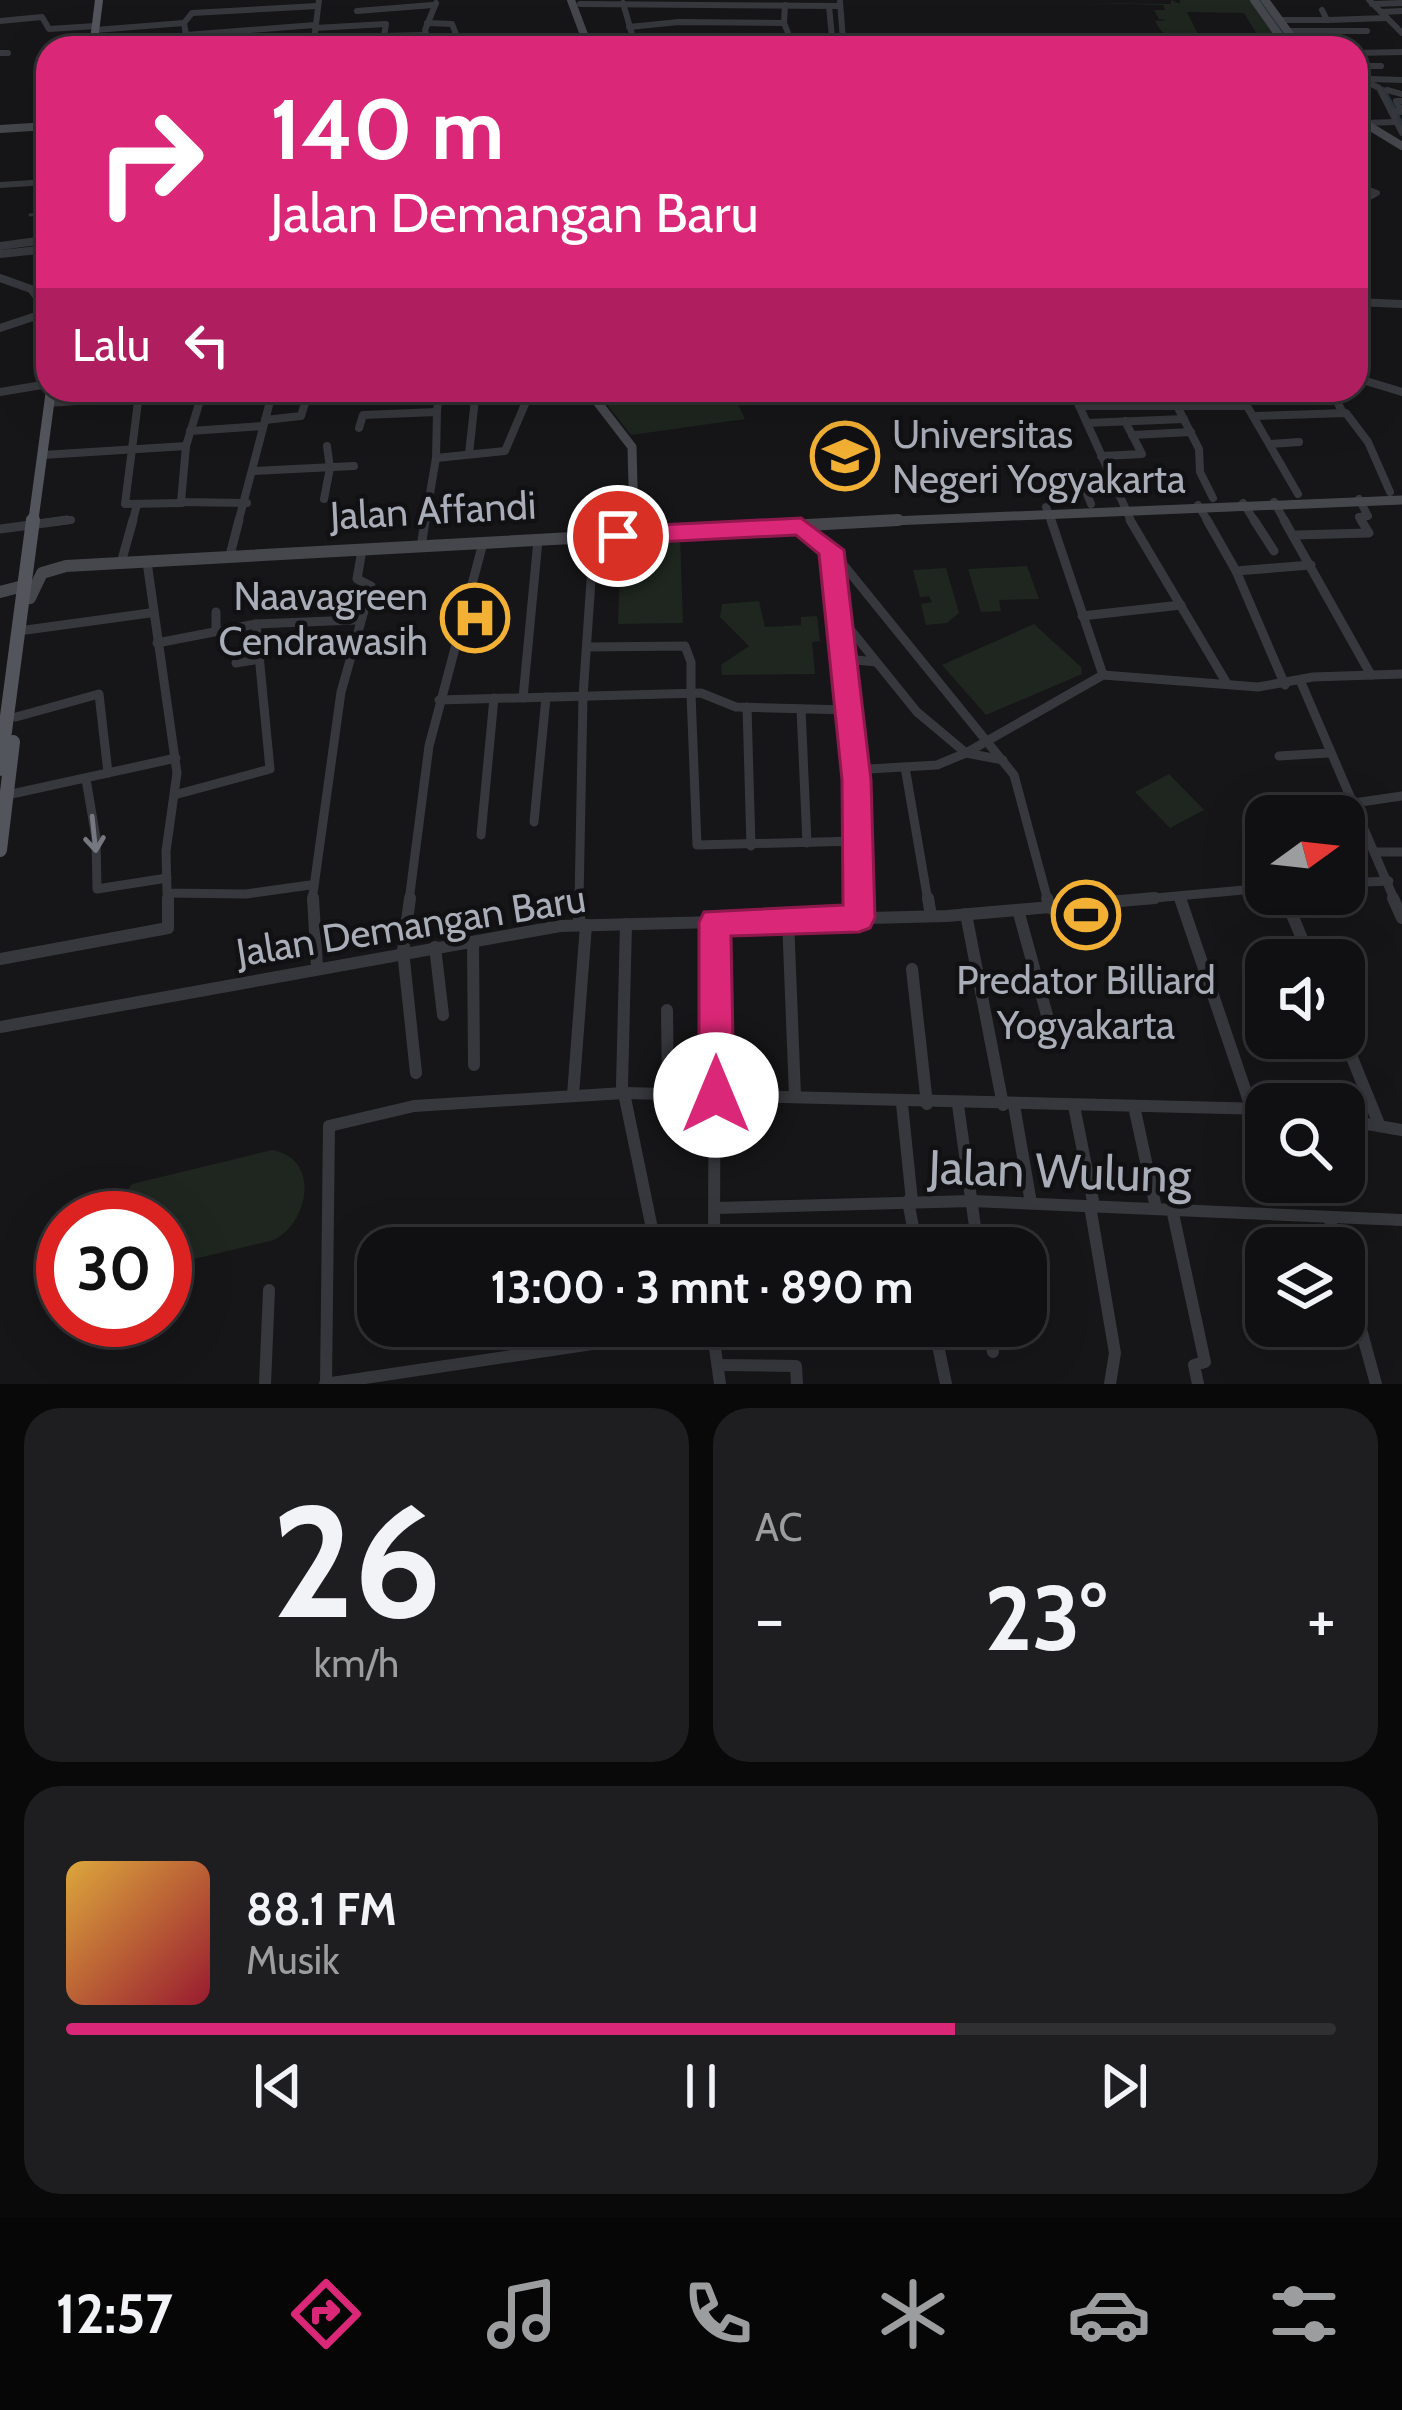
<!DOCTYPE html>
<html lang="id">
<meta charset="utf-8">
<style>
:root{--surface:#101012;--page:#1e1e20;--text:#f1f3f6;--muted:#9c9d9f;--line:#303032;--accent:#db2777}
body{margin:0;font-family:Cabin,sans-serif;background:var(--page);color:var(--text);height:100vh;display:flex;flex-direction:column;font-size:45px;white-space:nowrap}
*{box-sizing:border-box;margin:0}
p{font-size:39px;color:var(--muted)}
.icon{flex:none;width:66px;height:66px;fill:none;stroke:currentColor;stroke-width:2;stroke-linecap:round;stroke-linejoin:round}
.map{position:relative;height:1384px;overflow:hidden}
.sheet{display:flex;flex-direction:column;gap:24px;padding:24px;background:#09090a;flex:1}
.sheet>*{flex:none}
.banner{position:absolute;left:36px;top:36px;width:1332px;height:366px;border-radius:36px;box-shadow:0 12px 48px #0002,0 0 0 3px var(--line);background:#db2777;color:#fff;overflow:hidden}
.needle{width:78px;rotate:75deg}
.buttons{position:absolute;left:1245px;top:795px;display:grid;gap:24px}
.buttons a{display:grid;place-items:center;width:120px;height:120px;border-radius:24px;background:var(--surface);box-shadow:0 12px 48px #0002,0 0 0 3px var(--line);font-size:60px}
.speed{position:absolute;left:36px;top:1191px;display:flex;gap:24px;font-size:60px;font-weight:700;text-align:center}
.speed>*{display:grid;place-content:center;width:156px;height:156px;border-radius:50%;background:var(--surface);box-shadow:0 12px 48px #0002,0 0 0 3px var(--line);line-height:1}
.speed .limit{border:18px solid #d22;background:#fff;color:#111}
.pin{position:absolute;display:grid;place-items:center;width:102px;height:102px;color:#fff;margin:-51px;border:6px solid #fff;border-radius:50%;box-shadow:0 3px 12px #0007}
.me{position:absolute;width:132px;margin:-66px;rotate:0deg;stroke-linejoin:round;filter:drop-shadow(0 0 9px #0008)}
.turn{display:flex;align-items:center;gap:42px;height:252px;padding:0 36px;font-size:54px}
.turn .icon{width:156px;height:156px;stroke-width:2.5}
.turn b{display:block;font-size:84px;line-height:102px}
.then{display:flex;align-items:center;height:114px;padding:0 36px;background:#0003;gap:24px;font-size:45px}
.big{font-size:90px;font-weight:700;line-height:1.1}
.sheet .card{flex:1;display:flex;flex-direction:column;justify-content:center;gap:18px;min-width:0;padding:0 42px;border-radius:36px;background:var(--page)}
.sheet .dial{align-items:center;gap:0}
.dial b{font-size:156px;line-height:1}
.song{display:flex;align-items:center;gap:36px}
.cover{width:144px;height:144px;border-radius:18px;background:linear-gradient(135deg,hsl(40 70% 55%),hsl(350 70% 35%))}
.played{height:12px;border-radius:6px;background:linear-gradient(90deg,var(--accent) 70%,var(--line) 70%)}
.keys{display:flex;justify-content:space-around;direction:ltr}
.heat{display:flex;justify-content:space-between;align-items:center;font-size:66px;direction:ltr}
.sheet .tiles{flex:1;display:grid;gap:24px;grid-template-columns:1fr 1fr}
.card:last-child{grid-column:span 2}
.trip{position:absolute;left:357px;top:1227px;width:690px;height:120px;border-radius:36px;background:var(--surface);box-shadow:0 12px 48px #0002,0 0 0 3px var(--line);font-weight:700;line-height:120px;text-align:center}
.menu{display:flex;height:192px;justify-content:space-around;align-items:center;background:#060607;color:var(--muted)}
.menu .icon{width:84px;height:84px}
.menu .current{color:var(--accent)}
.menu b{font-size:54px;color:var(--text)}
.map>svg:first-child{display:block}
.green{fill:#1e261f}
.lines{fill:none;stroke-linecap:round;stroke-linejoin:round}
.stream{stroke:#2c353c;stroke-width:3}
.canal{stroke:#2c353c;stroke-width:4.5}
.minor-far3{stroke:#37383d;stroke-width:6}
.minor-far2{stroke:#37383d;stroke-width:8}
.minor-far1{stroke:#37383d;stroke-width:9}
.minor{stroke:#37383d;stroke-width:12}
.tertiary{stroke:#37383d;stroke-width:8}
.secondary-far2{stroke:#45474d;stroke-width:8}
.secondary-far1{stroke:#45474d;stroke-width:9}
.secondary{stroke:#45474d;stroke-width:12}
.primary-far2{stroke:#53555c;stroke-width:8}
.primary-far1{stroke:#53555c;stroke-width:10}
.primary{stroke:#53555c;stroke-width:14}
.oneway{stroke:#757881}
.route{fill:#db2777;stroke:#8e194d;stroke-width:3}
.labels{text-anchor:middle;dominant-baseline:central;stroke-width:9;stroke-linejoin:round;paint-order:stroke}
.poi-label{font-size:39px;fill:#a8adb8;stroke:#111113;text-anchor:start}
.street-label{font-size:39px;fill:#a8adb8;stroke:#111113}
.near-street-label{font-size:48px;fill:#a8adb8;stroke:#111113}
</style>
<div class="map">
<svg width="1402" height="1384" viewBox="0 0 1402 1384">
<rect width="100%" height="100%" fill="#161618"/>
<g class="green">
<path d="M1171,0L1180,4V0H1250L1282,45L1261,41L1244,13L1187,12L1200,38L1270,48H1191L1187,42C1171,41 1162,35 1155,21L1167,20L1159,19L1154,10H1165L1163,5L1083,3L1171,4Z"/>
<path d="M707,390L732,392L745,419L631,435L605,402L630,396L663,401Z"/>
<path d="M680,536L683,623L618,624L621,540Z"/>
<path d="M1027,566L1039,599L999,600L1001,611L981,612L968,569Z"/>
<path d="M946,568L959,613L947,623L926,625L921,604L932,602L929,596L920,597L913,570Z"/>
<path d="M759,601L765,627L801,625V617L817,616L820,641L812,642L815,674L722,675L721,665L749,646L720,617L722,604Z"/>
<path d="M1034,624L1081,667L1082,674L986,715L942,665Z"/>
<path d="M1169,774L1204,810L1170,828L1135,792Z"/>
<path d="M272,1150C320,1158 310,1221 274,1240L165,1266V1218H107L132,1184Z"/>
</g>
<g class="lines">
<path class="stream" d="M30,215L48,212"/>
<g class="canal">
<path d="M1260,0L1294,48"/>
<path d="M1383,89L1394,109"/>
<path d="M1396,113L1402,126"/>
</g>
<g class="minor-far3">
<path d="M1369,0L1402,33"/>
<path d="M840,2L843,40L850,48"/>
<path d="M623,3L636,48"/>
<path d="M580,4L840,6"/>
<path d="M1372,4L1402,3"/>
<path d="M785,5L784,23L794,48"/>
<path d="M829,6L833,48"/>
<path d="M357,11L433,5"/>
<path d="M1381,12L1402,11"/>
<path d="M1279,20H1327L1322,10"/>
<path d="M1328,20L1387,18"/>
<path d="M0,21L42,17L49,29L96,26"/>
<path d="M184,23L186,35L315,25"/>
<path d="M184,23L192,13L318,6"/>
<path d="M427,23L452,24L456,34L450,48"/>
<path d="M629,27L679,22L784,23"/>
<path d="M315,28L386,24L384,36L367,48"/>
<path d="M95,30L184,23"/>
<path d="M1287,31H1367"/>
<path d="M384,36L426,35"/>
<path d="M635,47L789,39"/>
<path d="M313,48L319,0"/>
<path d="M430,48L425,30L436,3"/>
<path d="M0,53H8"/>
<path d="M1356,53L1402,52"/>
<path d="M1356,66H1381"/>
<path d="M1356,76L1379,88L1402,133"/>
<path d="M1370,79L1402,80"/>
<path d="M1387,90L1402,94"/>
<path d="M1391,111L1402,112L1396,101H1402"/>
<path d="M1364,123L1396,122"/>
<path d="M0,185L48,182"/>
<path d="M1356,185L1377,193L1370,197L1356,194"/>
</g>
<g class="minor-far2">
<path d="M0,246L45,240L46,249"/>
<path d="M0,254L48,249"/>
<path d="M1356,272L1361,284"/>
<path d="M0,278L31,289L48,311"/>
<path d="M0,328L48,312"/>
<path d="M1356,378L1402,392"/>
<path d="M1072,390L1132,523"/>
<path d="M1331,390L1342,411"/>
<path d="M0,392L48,384"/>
<path d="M139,394L125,504L182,503"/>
<path d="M202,394L186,446L181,502L247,503"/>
<path d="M49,403L223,390"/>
<path d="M1079,406H1247L1298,494"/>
<path d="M1177,406L1199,449L1200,472L1213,498"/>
<path d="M437,412L439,390"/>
<path d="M1255,416L1346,413L1368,442L1390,492"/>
<path d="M265,420L301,416L309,390"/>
<path d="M1087,423L1184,419"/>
<path d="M359,428L363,415L437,412L436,458"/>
<path d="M190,431L263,426"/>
<path d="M1132,435L1191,432"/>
<path d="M1270,444L1299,442"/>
<path d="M469,454L476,390"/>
<path d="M43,455L186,446"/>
<path d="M1101,456L1142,454L1125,421"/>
<path d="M254,471L354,466"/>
<path d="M1085,489L1091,504"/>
<path d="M324,499L330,468L327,446"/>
<path d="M1359,499L1368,516L1359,517L1363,523"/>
<path d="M1274,502L1286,523"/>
<path d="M1243,503L1256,523"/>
<path d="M1198,505L1209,523"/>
<path d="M1046,507L1052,523"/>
<path d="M43,523L71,520"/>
<path d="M132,523L137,505"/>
<path d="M238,523L273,390"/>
<path d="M425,523L436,458L505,451L531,390"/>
</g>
<g class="minor-far1">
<path d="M1051,520L1103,675"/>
<path d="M1130,520L1226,682"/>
<path d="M1207,520L1236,571L1285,685"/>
<path d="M1254,520L1274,551"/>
<path d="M1284,520L1371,675"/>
<path d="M801,526L829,547L1014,775L1048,901"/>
<path d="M0,529L67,520"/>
<path d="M1296,535L1369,533L1361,520"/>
<path d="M422,541L425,520"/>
<path d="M231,551L239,520"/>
<path d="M832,559L856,780L859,901"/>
<path d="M147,562L177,773L166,851L167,893L246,894L310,885"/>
<path d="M121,563L133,520"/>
<path d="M1236,571L1311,565"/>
<path d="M216,612V630"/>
<path d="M837,613L917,712L966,753L1103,675"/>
<path d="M1082,616L1181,605"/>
<path d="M26,630L150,613"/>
<path d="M157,643L256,624L356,620"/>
<path d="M587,647L685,646L691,662V694"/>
<path d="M236,663L260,659"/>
<path d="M842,667L856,660L876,662"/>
<path d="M1103,675L1258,687L1313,677L1402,674"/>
<path d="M1300,680L1395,901"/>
<path d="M691,694L697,845L858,841"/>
<path d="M523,698L538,540"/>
<path d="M439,700L701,693L736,707L848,710"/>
<path d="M747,707L751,846"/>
<path d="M801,709L807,843"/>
<path d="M16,717L99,694L108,773"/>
<path d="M1279,756L1328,753"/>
<path d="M905,767L928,901"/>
<path d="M869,769L937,765L966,753L1003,760"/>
<path d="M86,779L96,838L97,889L167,878"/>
<path d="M178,794L270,769L256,624"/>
<path d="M7,795L176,758"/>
<path d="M1354,803L1402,796"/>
<path d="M534,822L546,697"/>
<path d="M481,835L494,698"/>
<path d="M1376,852H1402"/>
<path d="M1344,883L1389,881"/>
<path d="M1283,894L1286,901"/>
<path d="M168,895V901"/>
<path d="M312,901L341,692L371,586L357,579L362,550"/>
<path d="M409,901L429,746L483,543"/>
<path d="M579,901L583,696L594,537"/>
<path d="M1121,901L1266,888"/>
</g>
<g class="minor">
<path d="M313,898L317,967"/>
<path d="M410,898L403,951L416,1073"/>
<path d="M859,898V918"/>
<path d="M928,898L931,916"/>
<path d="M1047,898L1050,908"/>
<path d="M1180,898L1251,1107"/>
<path d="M1285,898L1311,960"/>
<path d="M1393,898L1402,918"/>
<path d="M1018,910L1050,1026"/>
<path d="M966,914L1003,1105"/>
<path d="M788,919L795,1096"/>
<path d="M579,925V898"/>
<path d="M473,942L474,1065"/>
<path d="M435,947L443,1015"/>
<path d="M0,959L168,928V898"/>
<path d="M912,969L927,1104"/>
<path d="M667,1010L668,1094"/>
<path d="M0,1027L560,926L947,916L1155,898"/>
<path d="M1344,1038L1379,1124"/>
<path d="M622,1086L626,924"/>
<path d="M624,1093L656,1248"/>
<path d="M573,1095L586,925"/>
<path d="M902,1104L912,1201"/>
<path d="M958,1105L978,1248"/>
<path d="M1014,1105L1031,1203"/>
<path d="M1074,1106L1094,1206"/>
<path d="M1134,1106L1156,1208"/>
<path d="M1344,1120L1402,1130"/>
<path d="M908,1201L917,1248"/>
<path d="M1090,1206L1115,1353L1110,1384"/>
<path d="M715,1208L972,1201L1402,1220"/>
<path d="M1172,1209L1205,1362L1194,1365L1198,1384"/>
<path d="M1329,1217L1338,1248"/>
<path d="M714,1248L715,922"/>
<path d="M1344,1267L1376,1384"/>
<path d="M934,1326L946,1384"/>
<path d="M989,1326L993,1352"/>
<path d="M718,1365L796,1366L797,1384"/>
<path d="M265,1384L269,1290"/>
<path d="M325,1384L712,1326L720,1384"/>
<path d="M326,1384L329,1126L414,1106L624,1093L1266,1109"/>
</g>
<path class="tertiary" d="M1356,302L1402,304"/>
<g class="secondary-far2">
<path d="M571,0L589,48"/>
<path d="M1254,0L1288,48"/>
<path d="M1265,0L1300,48"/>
<path d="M1356,118L1402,146"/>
<path d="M0,129L48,126"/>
</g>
<g class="secondary-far1">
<path d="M588,390L632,447L634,523"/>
<path d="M843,523L1402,500"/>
</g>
<g class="secondary">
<path d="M634,520V535"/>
<path d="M0,592L27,585"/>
<path d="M30,598L42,573L66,566L898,520"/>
</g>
<path class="primary-far2" d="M93,48L99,0"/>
<path class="primary-far1" d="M33,523L51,390"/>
<g class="primary">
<path d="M0,769L33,520"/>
<path d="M0,850L13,742"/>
</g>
</g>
<defs><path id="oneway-shaft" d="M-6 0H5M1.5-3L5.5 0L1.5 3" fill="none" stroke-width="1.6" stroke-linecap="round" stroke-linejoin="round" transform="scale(3)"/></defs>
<use class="oneway" href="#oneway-shaft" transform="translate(94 834) rotate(84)"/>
<path class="route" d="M801,518L844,550L871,780L875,918L870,928L859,932L731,936L734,1095L729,1107L716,1112L704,1107L699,1095V922L704,912L843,905L842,780L819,554L796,535L618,544L605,536L618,527Z"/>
<defs>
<symbol id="university-ring" viewBox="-11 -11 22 22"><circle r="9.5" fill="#111113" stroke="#f2b134" stroke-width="1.5"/><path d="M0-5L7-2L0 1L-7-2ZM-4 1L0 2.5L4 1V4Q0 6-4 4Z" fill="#f2b134"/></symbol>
<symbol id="hospital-ring" viewBox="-11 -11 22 22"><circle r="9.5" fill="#111113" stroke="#f2b134" stroke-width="1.5"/><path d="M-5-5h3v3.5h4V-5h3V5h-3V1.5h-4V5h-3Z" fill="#f2b134"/></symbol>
<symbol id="stadium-ring" viewBox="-11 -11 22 22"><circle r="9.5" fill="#111113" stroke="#f2b134" stroke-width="1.5"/><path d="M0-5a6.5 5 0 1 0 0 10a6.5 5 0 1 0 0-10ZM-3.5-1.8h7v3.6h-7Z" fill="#f2b134"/></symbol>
</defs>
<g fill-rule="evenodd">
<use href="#university-ring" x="807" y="418" width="76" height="76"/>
<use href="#hospital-ring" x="437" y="580" width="76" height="76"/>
<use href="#stadium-ring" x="1048" y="877" width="76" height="76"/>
</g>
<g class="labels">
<g class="poi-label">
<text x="892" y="434">Universitas<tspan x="892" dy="45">Negeri Yogyakarta</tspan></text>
<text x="428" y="596" text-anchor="end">Naavagreen<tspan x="428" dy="45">Cendrawasih</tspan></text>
<text x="1086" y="980" text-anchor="middle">Predator Billiard<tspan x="1086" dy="45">Yogyakarta</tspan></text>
</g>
<g class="street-label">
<text transform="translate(433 510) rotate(-3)">Jalan Affandi</text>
<text transform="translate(411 925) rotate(-9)">Jalan Demangan Baru</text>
</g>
<g class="near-street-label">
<text transform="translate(1060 1171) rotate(2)">Jalan Wulung</text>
</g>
</g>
</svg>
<div class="buttons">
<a><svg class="needle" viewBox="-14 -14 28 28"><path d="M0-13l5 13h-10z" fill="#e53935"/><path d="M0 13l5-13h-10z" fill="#9c9d9f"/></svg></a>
<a><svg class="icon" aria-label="sound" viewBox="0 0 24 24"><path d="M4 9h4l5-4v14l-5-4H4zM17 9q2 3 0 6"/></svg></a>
<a><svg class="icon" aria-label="search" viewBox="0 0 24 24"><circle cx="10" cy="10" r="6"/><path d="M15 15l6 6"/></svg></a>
<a><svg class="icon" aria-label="layers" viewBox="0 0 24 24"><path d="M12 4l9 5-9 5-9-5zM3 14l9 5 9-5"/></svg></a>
</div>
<div class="speed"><div class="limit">30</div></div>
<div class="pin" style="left:618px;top:536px;background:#d93025"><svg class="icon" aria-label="arrive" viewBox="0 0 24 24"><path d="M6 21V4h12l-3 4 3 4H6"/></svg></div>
<svg class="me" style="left:716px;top:1095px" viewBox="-20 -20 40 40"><circle r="19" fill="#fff"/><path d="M0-13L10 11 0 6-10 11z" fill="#db2777"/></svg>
<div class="trip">13:00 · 3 mnt · 890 m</div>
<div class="banner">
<div class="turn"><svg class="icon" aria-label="right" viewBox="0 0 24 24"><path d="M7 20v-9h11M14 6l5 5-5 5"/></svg><div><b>140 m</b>Jalan Demangan Baru</div></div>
<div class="then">Lalu<svg class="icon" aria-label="left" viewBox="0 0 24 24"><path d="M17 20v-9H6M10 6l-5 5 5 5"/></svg></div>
</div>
</div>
<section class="sheet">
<div class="tiles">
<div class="card dial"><b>26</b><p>km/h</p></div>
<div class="card"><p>AC</p>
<div class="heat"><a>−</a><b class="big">23°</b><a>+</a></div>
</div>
<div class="card">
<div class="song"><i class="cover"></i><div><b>88.1 FM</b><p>Musik</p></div></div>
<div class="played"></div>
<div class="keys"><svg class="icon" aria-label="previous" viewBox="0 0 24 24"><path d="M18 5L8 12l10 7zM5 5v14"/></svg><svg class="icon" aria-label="pause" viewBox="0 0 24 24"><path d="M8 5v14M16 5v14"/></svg><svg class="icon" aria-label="next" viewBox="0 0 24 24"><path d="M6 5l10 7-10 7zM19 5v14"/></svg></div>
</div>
</div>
</section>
<nav class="menu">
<b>12:57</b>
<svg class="icon current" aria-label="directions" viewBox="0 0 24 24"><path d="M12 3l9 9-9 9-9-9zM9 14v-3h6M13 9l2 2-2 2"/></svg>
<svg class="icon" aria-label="music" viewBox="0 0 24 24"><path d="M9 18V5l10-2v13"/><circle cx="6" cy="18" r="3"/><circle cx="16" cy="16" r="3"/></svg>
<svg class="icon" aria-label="phone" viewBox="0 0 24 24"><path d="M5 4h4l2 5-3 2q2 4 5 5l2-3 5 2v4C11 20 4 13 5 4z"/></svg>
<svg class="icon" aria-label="climate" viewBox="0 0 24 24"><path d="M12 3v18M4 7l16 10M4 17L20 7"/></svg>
<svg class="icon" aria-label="car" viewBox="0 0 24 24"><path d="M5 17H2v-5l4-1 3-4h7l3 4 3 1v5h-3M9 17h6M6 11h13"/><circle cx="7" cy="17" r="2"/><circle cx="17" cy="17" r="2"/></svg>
<svg class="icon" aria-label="filters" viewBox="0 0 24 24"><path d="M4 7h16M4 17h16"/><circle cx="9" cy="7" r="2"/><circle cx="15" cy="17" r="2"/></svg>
</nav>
